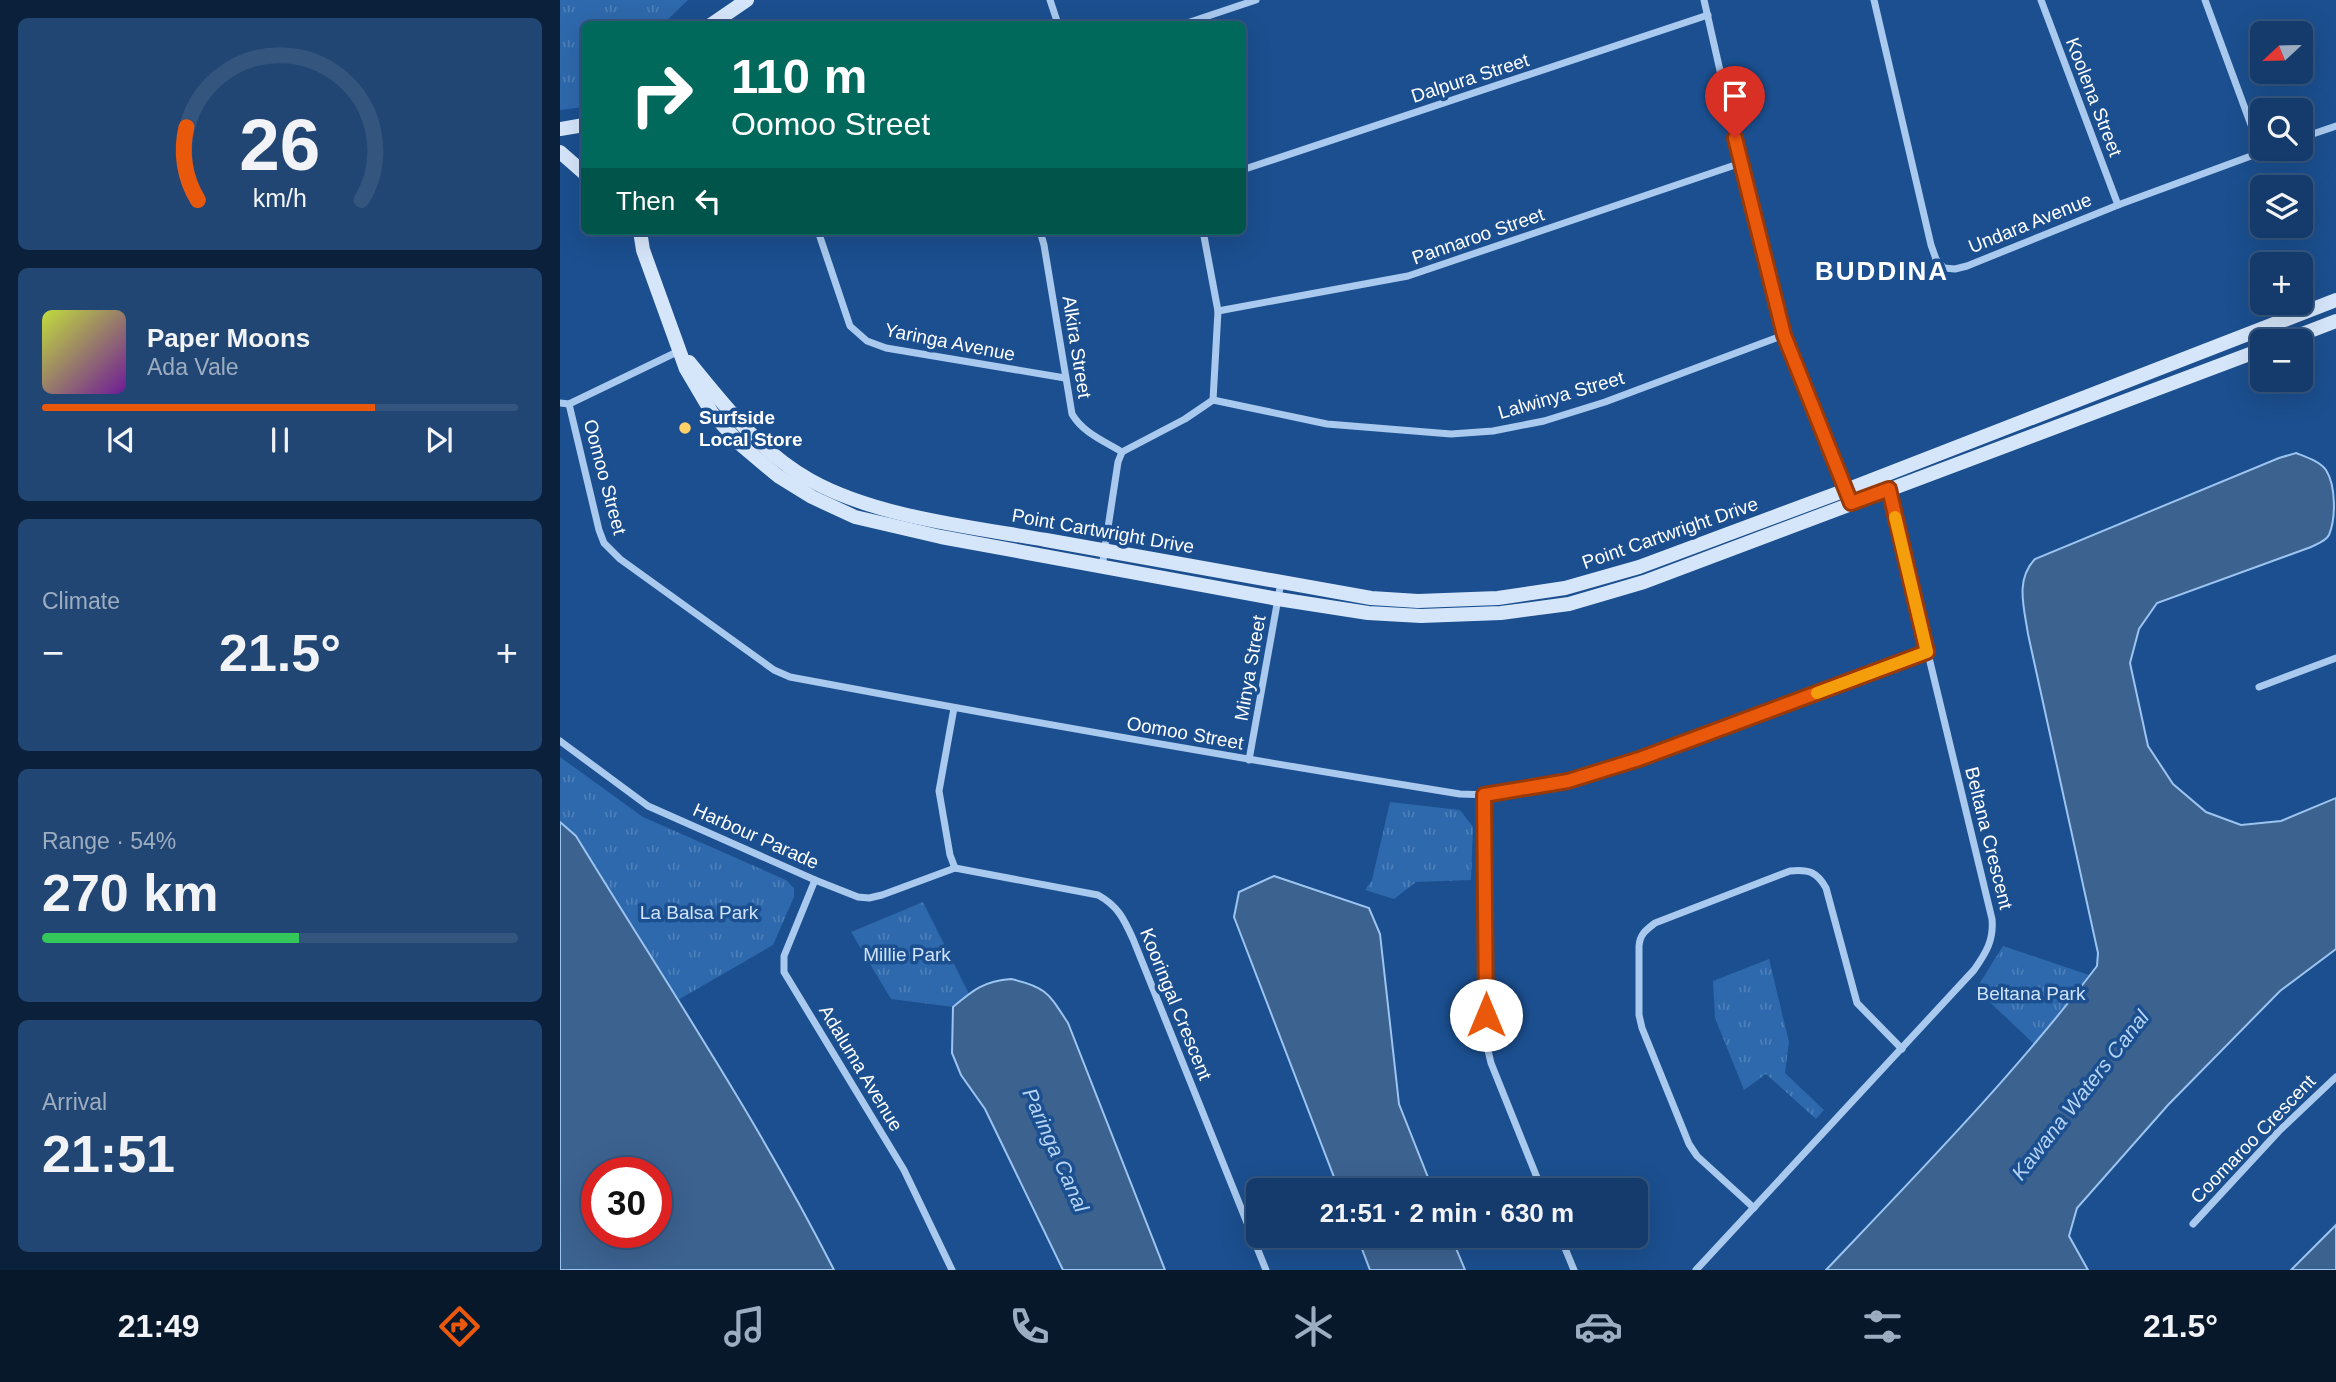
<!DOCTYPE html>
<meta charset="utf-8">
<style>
:root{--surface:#143b6b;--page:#214673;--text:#f1f3f6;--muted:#9dadc1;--line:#33557e;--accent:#ea580c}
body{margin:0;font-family:Helvetica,sans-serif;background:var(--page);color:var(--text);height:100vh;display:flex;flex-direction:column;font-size:26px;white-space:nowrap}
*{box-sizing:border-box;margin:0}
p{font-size:23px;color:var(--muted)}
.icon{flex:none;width:38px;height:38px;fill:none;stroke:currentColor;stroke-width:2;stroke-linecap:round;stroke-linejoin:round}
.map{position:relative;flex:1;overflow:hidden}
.sheet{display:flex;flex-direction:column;gap:18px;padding:18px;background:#0b203b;width:560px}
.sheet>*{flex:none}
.top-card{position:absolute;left:21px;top:21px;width:665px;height:214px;border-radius:10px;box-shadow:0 7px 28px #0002,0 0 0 2px var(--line);background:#00695c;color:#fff;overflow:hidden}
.needle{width:46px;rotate:248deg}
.tools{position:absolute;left:1690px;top:21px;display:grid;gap:14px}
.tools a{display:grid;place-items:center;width:63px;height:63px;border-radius:10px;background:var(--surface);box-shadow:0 7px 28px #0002,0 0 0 2px var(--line);font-size:35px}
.speed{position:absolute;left:21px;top:1157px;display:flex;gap:14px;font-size:35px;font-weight:700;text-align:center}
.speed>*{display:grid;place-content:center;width:91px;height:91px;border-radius:50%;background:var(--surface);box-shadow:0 7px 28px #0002,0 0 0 2px var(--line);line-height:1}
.speed .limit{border:10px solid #d22;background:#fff;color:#111}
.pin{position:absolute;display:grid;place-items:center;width:60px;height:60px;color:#fff;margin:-72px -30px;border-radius:50% 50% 50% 0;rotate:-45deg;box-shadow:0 0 7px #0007}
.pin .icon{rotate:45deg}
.me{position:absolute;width:77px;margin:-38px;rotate:0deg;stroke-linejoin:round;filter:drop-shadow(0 0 5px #0008)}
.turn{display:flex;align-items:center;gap:24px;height:147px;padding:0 35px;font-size:32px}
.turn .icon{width:91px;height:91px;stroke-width:2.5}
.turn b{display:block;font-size:49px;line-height:60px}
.then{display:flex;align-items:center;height:66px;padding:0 35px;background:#0003;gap:14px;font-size:26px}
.big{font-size:52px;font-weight:800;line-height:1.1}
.sheet .tile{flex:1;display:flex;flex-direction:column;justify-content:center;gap:10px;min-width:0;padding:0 24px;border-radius:10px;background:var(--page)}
.sheet .dial{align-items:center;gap:0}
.dial svg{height:182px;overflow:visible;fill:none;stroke:var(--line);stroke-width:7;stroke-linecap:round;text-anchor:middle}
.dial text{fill:var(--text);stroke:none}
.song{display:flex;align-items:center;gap:21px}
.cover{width:84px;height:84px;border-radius:10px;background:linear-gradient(135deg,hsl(70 70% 55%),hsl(280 70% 35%))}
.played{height:7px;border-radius:4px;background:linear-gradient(90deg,var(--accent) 70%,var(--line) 70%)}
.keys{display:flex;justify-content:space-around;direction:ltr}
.heat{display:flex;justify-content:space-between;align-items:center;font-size:38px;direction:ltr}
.charge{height:10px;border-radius:5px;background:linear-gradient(90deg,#34c759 54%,var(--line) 0)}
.trip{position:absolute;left:686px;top:1178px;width:402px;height:70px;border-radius:10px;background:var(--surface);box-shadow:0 7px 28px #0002,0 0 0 2px var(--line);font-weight:800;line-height:70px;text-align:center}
.menu{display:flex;height:112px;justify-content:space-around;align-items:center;background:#08182b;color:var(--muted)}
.menu .icon{width:49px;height:49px}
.menu .active{color:var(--accent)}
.menu b{font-size:32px;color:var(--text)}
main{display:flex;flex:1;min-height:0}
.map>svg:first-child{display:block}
.park{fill:url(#park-tufts)}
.water{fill:#3c6290;stroke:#9cc4f0;stroke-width:2;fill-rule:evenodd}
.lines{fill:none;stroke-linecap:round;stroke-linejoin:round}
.street{stroke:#a9c9ee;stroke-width:7}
.secondary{stroke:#d6e6fa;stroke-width:14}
.route-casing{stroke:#983908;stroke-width:18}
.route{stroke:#ea580c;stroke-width:12}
.slow{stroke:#f59e0b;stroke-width:12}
.poi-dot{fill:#ffd166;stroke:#1b4f8f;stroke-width:2.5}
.labels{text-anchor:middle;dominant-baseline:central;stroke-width:7;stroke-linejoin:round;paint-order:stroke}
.street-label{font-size:19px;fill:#fff;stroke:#1b4f8f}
.poi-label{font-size:19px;font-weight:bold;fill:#fff;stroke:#1b4f8f;text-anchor:start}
.park-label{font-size:19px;fill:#cfe3fa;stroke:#1b4f8f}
.water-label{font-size:21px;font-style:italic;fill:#b5d3f5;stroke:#1b4f8f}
.district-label{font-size:26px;font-weight:bold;letter-spacing:2px;fill:#fff;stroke:#1b4f8f}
</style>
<main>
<section class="sheet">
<div class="tile dial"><svg viewBox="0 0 100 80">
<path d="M14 69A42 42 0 1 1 86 69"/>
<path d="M14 69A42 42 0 0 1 9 37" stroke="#ea580c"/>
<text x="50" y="56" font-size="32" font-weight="700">26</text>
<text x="50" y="72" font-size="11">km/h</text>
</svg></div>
<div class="tile">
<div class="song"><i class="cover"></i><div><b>Paper Moons</b><p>Ada Vale</p></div></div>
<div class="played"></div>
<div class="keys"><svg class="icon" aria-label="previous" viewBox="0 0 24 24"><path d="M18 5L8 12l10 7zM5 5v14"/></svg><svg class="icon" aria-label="pause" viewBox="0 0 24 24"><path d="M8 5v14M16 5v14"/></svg><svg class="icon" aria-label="next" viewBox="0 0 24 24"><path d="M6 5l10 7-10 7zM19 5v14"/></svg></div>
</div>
<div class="tile"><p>Climate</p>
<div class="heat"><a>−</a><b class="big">21.5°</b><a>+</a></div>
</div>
<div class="tile"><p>Range · 54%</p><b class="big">270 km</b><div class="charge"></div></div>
<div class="tile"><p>Arrival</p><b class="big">21:51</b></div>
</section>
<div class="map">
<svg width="1776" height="1270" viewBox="0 0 1776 1270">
<defs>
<pattern id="park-tufts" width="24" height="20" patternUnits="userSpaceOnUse" patternTransform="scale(1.75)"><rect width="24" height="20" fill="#2e69ad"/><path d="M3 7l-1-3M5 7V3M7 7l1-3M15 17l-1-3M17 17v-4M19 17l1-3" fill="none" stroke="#4d80b9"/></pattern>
</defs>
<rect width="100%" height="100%" fill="#1b4f8f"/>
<g class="park">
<path d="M0,0H128L103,24H24V107L0,110Z"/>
<path d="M0,757L83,817L226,880L234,888V897L213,945L118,1000L16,836L0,822Z"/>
<path d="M830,802L900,810L913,827L911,880L856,882L834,899L805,890L812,880Z"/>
<path d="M363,902L409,994L393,1007L331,999L291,932Z"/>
<path d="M1443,946L1529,975L1475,1045L1416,989Z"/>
<path d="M1209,959L1229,1042L1225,1073L1264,1110L1256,1119L1206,1074L1184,1090L1155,1018L1153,981Z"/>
</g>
<g class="water">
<path d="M1736,453C1746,457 1759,461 1766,470C1776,486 1776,518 1769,535C1766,541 1757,544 1751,547L1597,603L1579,629L1570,663L1588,746L1613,784L1646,812L1681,825L1721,821L1776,798V949L1720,991L1608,1105L1517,1208L1509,1236L1528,1270H1266C1359,1172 1455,1074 1537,966L1538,953L1468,634C1464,607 1455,580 1475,559L1719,458Z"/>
<path d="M0,822L16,836C104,980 198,1120 274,1270H0ZM37,1172H96V1232H37Z"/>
<path d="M714,876L809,908L820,934L839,1104L873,1190H779L674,917L679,892Z"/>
<path d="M451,979C487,987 489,994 508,1023L605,1270H503L425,1109L401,1075L392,1053L393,1007C413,990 424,981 451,979Z"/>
<path d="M1776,1225V1270H1731Z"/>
<path d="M797,1236H891L905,1270H810Z"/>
</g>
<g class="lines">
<g class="street">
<path d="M490,0L498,24"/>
<path d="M1144,0L1181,163L1224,335L1287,492"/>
<path d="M1314,0L1371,245L1376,259L1384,268L1395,269L1407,266L1558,205L1710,149"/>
<path d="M1481,0L1558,205"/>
<path d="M1645,0L1701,152"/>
<path d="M624,24L696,0"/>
<path d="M1741,138L1776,126"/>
<path d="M682,170L1148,15"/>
<path d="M258,231L290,326L307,341L326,348L505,378"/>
<path d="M480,231L484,245L512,414C523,433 544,441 562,452"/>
<path d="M658,311L848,276L1181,163"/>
<path d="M653,400L767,424L891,434L933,431L984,421L1045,402L1224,335"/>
<path d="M0,403L9,404L119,351"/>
<path d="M9,404L39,530L44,543L60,559L214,670L230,677C453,719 676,758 900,794C988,799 1076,760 1157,730C1227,704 1297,678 1367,652"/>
<path d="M562,452L625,419L653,400L658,311L643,231"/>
<path d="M542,567L558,462L562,452"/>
<path d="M1699,687L1776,658"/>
<path d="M394,708L379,791L390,855L395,868"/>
<path d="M0,741L88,806L255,880L298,897L309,898L322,895L395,868"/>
<path d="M689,760L721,582"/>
<path d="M924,795L926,1042L931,1063L982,1190"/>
<path d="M395,868L538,895C558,906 564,919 573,939L706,1270"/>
<path d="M255,880L224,956V972L344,1170L392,1270"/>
<path d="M1194,1208L1137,1156L1129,1144L1082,1028L1079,1015V946C1080,934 1086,930 1095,923L1230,871C1249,869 1257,872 1266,888L1297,1003L1342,1049"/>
<path d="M1633,1224L1719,1131L1776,1077"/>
<path d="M1000,1236L1014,1270"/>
<path d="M1136,1270L1414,970C1426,953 1434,940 1432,919L1325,475"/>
</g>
<g class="secondary">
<path d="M152,24L187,0"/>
<path d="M0,129L24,125"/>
<path d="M0,152L24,173"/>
<path d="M80,231L83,250L126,369L152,413L181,445L218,476L252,497L295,517L381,537L718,599L808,613L861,616L941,613L1009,604L1084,582L1703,349"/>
<path d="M1724,341L1776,321"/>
<path d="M129,362C165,406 200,452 250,480C316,517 412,527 486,540C594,559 703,579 811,598L858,601L938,598L1005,588L1079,567L1286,490L1776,300"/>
</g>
</g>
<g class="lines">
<defs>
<path id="route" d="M926,1015L924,795L1008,781L1079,759L1367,652L1329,489L1291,503L1224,335L1175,138"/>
</defs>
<use href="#route" class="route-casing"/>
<use href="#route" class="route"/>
<path class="slow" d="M1257,693L1367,652L1335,517"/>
</g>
<circle class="poi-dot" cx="125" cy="428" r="7"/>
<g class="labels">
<g class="street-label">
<text transform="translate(910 78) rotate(-18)">Dalpura Street</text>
<text transform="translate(1534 97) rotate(69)">Koolena Street</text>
<text transform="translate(1470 223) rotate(-22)">Undara Avenue</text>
<text transform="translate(918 236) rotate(-19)">Pannaroo Street</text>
<text transform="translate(390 342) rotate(11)">Yaringa Avenue</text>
<text transform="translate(517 347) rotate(81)">Alkira Street</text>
<text transform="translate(1001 395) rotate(-16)">Lalwinya Street</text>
<text transform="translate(45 477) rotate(75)">Oomoo Street</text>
<text transform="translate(543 531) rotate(10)">Point Cartwright Drive</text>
<text transform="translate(1110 533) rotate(-19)">Point Cartwright Drive</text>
<text transform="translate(690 668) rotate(-80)">Minya Street</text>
<text transform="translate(625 733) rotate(10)">Oomoo Street</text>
<text transform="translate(196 836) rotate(24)">Harbour Parade</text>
<text transform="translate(1429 838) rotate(76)">Beltana Crescent</text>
<text transform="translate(616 1004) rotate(68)">Kooringal Crescent</text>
<text transform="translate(301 1068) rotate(59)">Adaluma Avenue</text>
<text transform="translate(1693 1139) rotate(-46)">Coomaroo Crescent</text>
</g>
<g class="poi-label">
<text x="139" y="417">Surfside<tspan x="139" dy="22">Local Store</tspan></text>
</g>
<g class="park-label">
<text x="139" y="912">La Balsa Park</text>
<text x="347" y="954">Millie Park</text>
<text x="1471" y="993">Beltana Park</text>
</g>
<g class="water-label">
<text transform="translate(1520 1095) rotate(-52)">Kawana Waters Canal</text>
<text transform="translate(496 1150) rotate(66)">Paringa Canal</text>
</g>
<g class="district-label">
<text x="1322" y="271">BUDDINA</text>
</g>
</g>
</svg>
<div class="tools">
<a><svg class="needle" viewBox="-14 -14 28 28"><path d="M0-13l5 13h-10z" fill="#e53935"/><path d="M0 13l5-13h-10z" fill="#9dadc1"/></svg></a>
<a><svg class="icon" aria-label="search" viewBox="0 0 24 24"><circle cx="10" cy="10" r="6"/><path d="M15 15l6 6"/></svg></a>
<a><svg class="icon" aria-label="layers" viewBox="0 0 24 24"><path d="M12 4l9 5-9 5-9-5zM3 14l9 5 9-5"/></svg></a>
<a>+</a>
<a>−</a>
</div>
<div class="speed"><div class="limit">30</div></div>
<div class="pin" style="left:1175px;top:138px;background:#d93025"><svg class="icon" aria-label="arrive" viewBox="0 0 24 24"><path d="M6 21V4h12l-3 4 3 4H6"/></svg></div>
<svg class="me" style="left:926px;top:1015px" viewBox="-20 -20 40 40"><circle r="19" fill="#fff"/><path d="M0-13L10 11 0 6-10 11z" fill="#ea580c"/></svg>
<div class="trip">21:51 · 2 min · 630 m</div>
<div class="top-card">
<div class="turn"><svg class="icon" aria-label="right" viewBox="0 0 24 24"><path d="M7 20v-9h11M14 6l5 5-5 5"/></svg><div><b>110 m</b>Oomoo Street</div></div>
<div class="then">Then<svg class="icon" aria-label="left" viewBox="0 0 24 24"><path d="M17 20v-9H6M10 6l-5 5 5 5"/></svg></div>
</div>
</div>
</main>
<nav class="menu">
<b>21:49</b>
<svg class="icon active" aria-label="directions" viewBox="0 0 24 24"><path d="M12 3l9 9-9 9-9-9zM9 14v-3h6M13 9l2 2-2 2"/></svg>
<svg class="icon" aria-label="music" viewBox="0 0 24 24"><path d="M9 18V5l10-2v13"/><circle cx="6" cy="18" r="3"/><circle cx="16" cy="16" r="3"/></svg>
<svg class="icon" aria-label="phone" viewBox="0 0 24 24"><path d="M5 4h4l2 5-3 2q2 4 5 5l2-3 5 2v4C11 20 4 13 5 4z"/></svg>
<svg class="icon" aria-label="climate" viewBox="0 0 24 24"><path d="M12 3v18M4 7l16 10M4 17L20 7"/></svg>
<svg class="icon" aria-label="car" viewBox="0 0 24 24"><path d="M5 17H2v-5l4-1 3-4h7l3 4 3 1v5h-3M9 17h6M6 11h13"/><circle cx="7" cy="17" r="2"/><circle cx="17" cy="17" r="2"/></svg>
<svg class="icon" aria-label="filters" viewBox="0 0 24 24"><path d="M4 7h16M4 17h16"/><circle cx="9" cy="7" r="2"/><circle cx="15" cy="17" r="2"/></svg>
<b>21.5°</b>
</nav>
